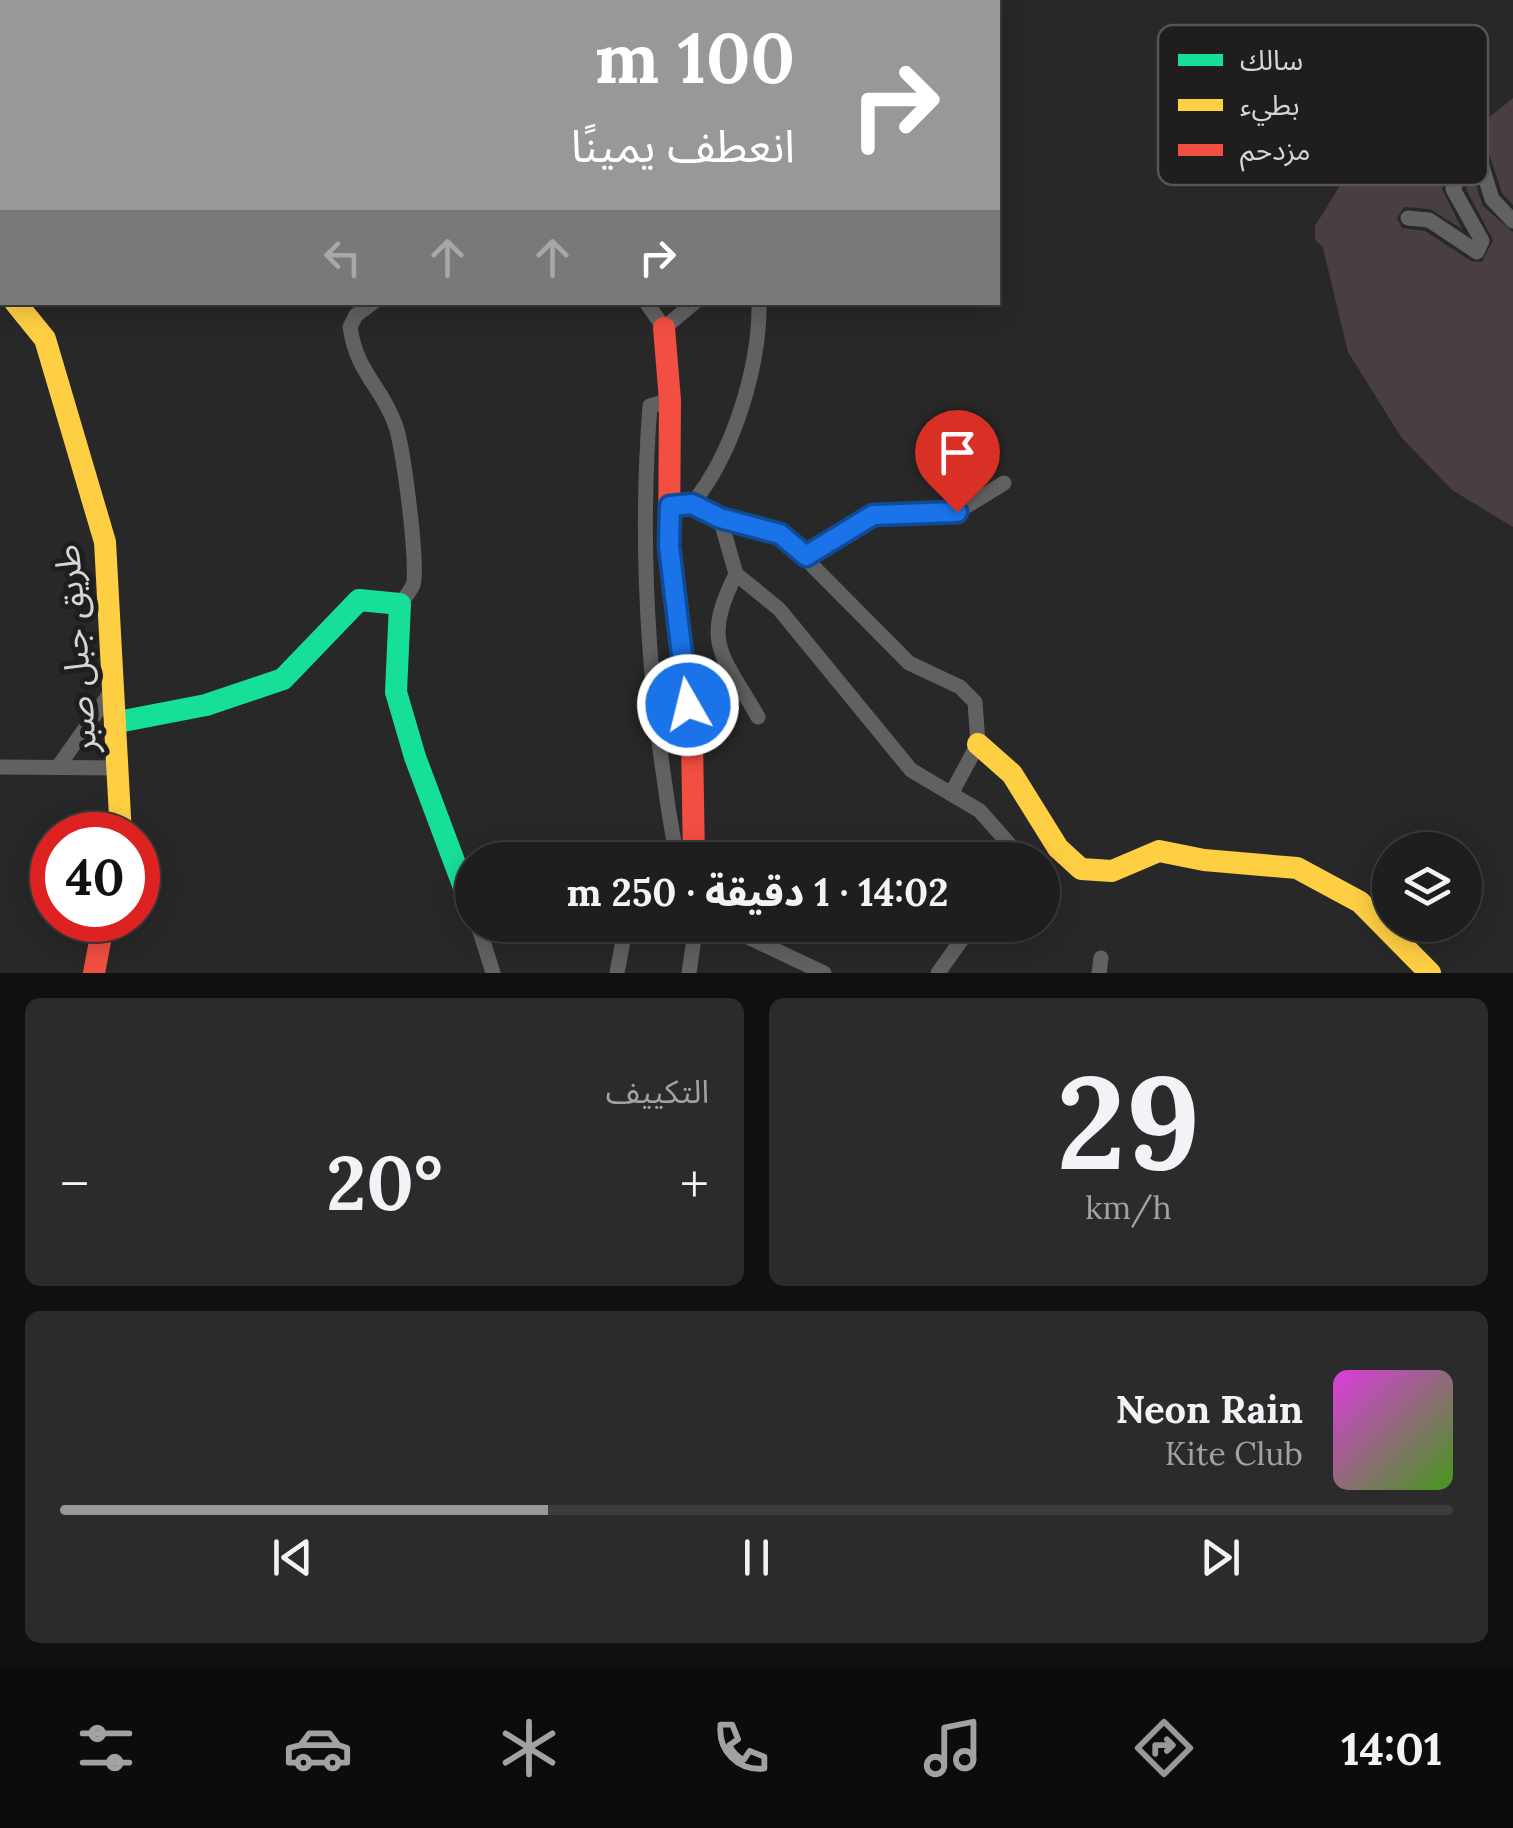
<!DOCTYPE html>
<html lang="ar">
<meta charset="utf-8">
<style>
:root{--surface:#1f1e1e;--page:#2c2b2b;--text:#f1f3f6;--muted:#a1a2a4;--line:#3c3c3c;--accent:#999898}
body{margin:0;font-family:Lora,"Noto Sans Arabic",serif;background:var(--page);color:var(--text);direction:rtl;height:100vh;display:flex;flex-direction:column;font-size:38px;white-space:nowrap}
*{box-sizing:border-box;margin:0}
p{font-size:32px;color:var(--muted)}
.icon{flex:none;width:55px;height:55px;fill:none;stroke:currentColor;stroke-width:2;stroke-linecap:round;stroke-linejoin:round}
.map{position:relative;height:973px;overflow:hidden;direction:ltr}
.drawer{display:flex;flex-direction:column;gap:25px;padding:25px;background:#111010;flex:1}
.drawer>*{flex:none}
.banner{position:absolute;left:0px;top:0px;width:1000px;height:305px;box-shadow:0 5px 25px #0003,0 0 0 2px var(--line);direction:rtl;background:#999898;color:#fff;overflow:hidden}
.tools{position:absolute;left:1372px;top:832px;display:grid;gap:20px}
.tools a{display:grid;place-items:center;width:110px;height:110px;border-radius:50%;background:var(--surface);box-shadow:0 5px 25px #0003,0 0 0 2px var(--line);font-size:50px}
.speed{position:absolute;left:30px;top:812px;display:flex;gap:20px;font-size:50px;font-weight:700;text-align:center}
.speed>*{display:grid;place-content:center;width:130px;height:130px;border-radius:50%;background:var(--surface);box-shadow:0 5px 25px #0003,0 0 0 2px var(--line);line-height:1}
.speed .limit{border:15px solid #d22;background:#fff;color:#111}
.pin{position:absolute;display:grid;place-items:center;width:85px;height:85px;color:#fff;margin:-102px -42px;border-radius:50% 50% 50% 0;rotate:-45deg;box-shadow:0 0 10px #0007}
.pin .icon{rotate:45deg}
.me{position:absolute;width:110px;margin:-55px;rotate:352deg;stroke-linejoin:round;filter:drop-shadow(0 0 8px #0008)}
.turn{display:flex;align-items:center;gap:35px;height:210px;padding:0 40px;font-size:45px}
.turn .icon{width:130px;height:130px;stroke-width:2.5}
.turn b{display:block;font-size:70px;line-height:85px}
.lanes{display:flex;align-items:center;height:95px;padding:0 40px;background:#0003;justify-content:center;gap:50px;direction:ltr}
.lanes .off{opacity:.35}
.big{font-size:75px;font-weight:800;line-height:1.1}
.drawer .card{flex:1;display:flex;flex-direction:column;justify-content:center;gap:15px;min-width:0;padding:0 35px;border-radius:15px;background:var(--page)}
.drawer .dial{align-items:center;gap:0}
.dial b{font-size:130px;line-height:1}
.song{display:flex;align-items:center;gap:30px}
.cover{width:120px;height:120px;border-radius:15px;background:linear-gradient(135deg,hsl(300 70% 55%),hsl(100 70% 35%))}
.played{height:10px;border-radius:5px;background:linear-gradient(90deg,var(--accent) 35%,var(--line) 35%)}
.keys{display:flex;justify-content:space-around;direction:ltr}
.heat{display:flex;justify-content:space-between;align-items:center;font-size:55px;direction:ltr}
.drawer .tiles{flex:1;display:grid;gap:25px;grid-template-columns:1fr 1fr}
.card:last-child{grid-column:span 2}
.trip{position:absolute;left:455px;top:842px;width:605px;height:100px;border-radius:50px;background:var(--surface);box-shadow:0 5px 25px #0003,0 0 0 2px var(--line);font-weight:800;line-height:100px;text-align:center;direction:rtl}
.tabs{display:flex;height:160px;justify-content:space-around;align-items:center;background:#0c0c0c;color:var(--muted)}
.tabs .icon{width:70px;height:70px}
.tabs .current{color:var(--accent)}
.tabs b{font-size:45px;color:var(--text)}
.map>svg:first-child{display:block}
.building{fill:#483e44}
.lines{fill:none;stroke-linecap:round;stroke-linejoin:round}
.street{stroke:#616161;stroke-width:15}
.fast{stroke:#16e098;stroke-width:22}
.slow{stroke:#ffcf43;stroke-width:22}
.jam{stroke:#f24e42;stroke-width:22}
.route-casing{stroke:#114b97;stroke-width:25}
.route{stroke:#1a73e8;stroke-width:18}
.labels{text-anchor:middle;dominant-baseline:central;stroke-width:10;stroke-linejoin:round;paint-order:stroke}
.street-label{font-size:35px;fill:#d6d4d4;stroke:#201d1e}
.key{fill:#201d1e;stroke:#575455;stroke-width:2.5}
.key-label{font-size:28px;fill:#d6d4d4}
</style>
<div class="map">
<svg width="1513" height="973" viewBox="0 0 1513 973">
<rect width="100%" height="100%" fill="#292828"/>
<path class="building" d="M1395,97L1419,116L1466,136L1513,98V205L1502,193L1488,150L1478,143L1456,155L1442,189L1462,229L1430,209L1404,207L1397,218L1402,228L1425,231L1471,261L1482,262L1493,240L1466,189L1472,174L1483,206L1513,232V527L1452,490L1401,437L1348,352L1323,248L1315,239V226L1378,124L1382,103Z"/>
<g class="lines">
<g class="street">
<path d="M398,0V2"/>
<path d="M98,2L102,0"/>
<path d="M526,2L527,0"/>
<path d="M742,2L743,0"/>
<path d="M892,2L894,0"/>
<path d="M0,40H2"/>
<path d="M0,197H2"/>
<path d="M1408,218L1429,220L1477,252L1482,241L1453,189L1466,161L1478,154L1492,199L1513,221"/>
<path d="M374,302L356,315L350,327C357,374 381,385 395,424C403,443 419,568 413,585C410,591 404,599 400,604"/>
<path d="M646,302L664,328L695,302"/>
<path d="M670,400L650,406C638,558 650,710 677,860"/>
<path d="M692,504C733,454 760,367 759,302"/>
<path d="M670,505L692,504L720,518L781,534L909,663L960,687L975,702L978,744L951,794"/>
<path d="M720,518L736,574L779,609L911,770L980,811L1009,844L1011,860"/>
<path d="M806,556L873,515L957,512L1004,483"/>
<path d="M736,574C701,644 722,654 758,717"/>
<path d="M60,764L113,689"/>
<path d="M0,767L120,768"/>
<path d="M478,925L493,973"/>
<path d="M722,925L824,973"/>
<path d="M617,973L626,925"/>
<path d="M689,973L696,925"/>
<path d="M938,973L972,925"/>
<path d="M1099,973L1101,958"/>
</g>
<path class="fast" d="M118,722L206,705L283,679L359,600L400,604L396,692L415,757L472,909"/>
<g class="slow">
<path d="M15,302L45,339L105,542L121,835"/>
<path d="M978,744L1012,774L1058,848L1081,869L1112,871L1159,851L1204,860L1297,868L1360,902L1430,973"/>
</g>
<g class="jam">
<path d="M0,285L2,288"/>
<path d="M664,328L670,400L669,547L692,740L694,860"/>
<path d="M94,973L104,920"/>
</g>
</g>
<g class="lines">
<defs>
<path id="route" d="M688,705L669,546L670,506L692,504L720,518L780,534L806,556L873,515L957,512"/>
</defs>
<use href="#route" class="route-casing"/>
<use href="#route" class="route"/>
</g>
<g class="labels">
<g class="street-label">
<text transform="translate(75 649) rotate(-95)">طريق جبل صبر</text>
</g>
</g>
<rect x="1158" y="25" width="330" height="160" rx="15" class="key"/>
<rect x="1178" y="54" width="45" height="12" fill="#16e098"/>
<rect x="1178" y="99" width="45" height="12" fill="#ffcf43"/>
<rect x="1178" y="144" width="45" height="12" fill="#f24e42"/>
<g class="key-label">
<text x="1240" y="70">سالك</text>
<text x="1240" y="115">بطيء</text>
<text x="1240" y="160">مزدحم</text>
</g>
</svg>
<div class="tools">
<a><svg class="icon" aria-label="layers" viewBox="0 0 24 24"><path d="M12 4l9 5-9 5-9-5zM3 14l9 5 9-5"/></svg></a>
</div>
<div class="speed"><div class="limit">40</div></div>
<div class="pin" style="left:957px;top:512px;background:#d93025"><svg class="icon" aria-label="arrive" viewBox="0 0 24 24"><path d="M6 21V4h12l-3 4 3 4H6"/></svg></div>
<svg class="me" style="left:688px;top:705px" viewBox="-20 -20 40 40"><circle r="17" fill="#1a73e8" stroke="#fff" stroke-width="3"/><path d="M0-11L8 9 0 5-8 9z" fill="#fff"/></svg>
<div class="trip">14:02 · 1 دقيقة · 250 m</div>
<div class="banner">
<div class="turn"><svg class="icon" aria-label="right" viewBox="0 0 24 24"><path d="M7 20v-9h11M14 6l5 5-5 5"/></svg><div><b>100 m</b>انعطف يمينًا</div></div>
<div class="lanes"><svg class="icon off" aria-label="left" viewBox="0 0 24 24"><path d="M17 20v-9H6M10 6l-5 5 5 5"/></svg><svg class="icon off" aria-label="ahead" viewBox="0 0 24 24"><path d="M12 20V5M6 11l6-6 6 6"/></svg><svg class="icon off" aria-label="ahead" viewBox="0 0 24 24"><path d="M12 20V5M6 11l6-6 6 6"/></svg><svg class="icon" aria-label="right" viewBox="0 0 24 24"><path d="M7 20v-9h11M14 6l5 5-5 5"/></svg></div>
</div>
</div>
<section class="drawer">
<div class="tiles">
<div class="card dial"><b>29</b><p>km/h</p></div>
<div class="card"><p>التكييف</p>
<div class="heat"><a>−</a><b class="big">20°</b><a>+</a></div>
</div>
<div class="card">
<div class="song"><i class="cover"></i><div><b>Neon Rain</b><p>Kite Club</p></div></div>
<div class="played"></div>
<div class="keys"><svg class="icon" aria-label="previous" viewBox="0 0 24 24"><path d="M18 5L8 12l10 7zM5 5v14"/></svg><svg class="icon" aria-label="pause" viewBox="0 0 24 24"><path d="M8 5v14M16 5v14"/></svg><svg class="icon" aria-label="next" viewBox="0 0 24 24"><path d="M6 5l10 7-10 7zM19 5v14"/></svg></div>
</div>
</div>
</section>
<nav class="tabs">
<b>14:01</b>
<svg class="icon current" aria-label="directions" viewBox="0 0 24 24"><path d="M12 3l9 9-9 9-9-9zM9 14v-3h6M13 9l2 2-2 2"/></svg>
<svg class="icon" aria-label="music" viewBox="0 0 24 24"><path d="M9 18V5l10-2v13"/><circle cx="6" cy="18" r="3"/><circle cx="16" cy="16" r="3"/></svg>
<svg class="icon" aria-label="phone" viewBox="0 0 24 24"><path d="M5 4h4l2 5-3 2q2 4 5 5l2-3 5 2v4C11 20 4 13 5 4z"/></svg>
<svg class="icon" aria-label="climate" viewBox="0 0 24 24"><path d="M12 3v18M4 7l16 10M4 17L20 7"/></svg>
<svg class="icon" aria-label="car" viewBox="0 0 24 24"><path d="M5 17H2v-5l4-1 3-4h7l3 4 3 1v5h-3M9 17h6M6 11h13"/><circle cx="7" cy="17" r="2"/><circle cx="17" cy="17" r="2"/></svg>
<svg class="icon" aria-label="filters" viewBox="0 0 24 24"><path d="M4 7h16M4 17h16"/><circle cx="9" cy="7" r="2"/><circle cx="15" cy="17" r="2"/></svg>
</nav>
